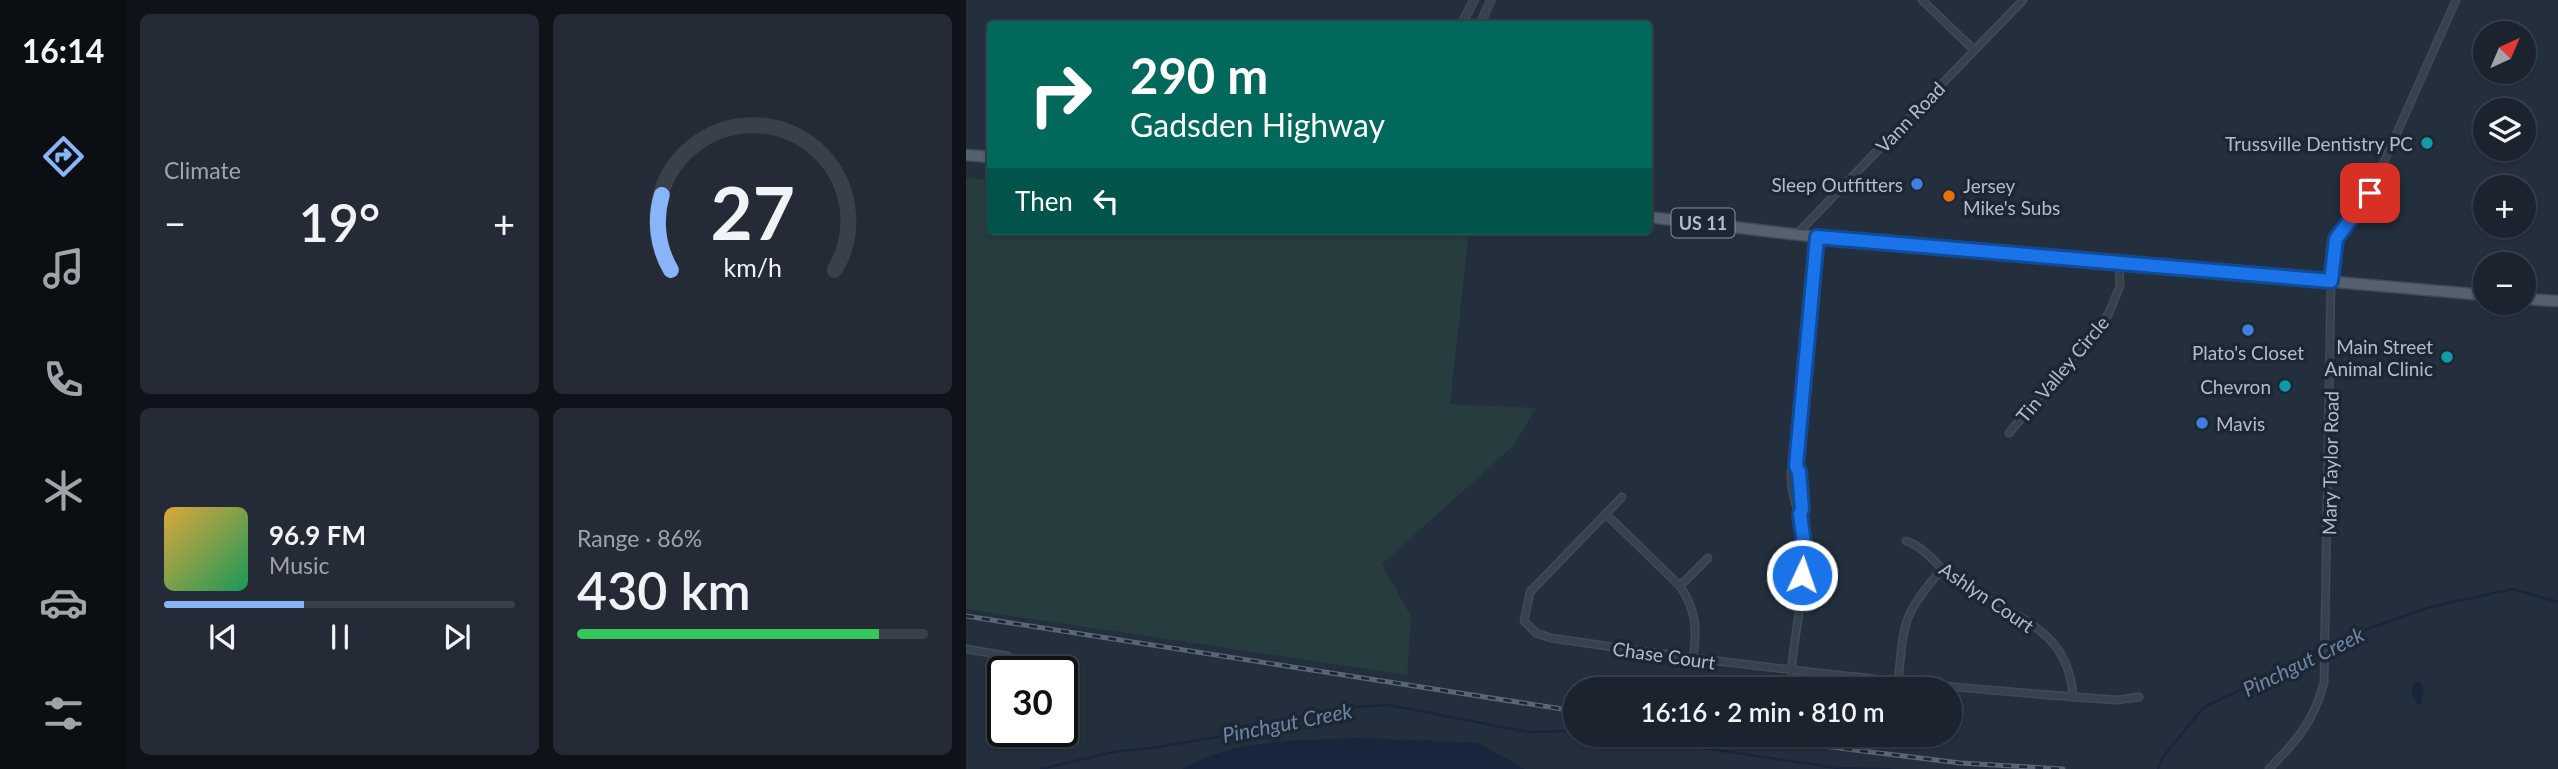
<!DOCTYPE html>
<meta charset="utf-8">
<style>
:root{--surface:#1b232e;--page:#242b36;--text:#f1f3f6;--muted:#a0a4aa;--line:#39404a;--accent:#8ab4f8}
body{margin:0;font-family:Lato,sans-serif;background:var(--page);color:var(--text);height:100vh;display:flex;flex-direction:column;font-size:26px;white-space:nowrap}
*{box-sizing:border-box;margin:0}
p{font-size:23px;color:var(--muted)}
.icon{flex:none;width:38px;height:38px;fill:none;stroke:currentColor;stroke-width:2;stroke-linecap:round;stroke-linejoin:round}
.map{position:relative;flex:1;overflow:hidden}
.sheet{display:flex;flex-direction:column;gap:14px;padding:14px;background:#0f1319;width:840px}
.sheet>*{flex:none}
.guide{position:absolute;left:21px;top:21px;width:665px;height:214px;border-radius:7px;box-shadow:0 2px 5px #0004,0 0 0 2px var(--line);background:#00695c;color:#fff;overflow:hidden}
.needle{width:46px;rotate:44deg}
.tools{position:absolute;left:1507px;top:21px;display:grid;gap:14px}
.tools a{display:grid;place-items:center;width:63px;height:63px;border-radius:50%;background:var(--surface);box-shadow:0 2px 5px #0004,0 0 0 2px var(--line);font-size:35px}
.speed{position:absolute;left:21px;top:656px;display:flex;gap:14px;font-size:35px;font-weight:700;text-align:center}
.speed>*{display:grid;place-content:center;width:91px;height:91px;border-radius:50%;background:var(--surface);box-shadow:0 2px 5px #0004,0 0 0 2px var(--line);line-height:1}
.speed .limit{border:4px solid #111;border-radius:10px;background:#fff;color:#111}
.pin{position:absolute;display:grid;place-items:center;width:60px;height:60px;color:#fff;margin:-30px;border-radius:14px;box-shadow:0 4px 10px #0006}
.me{position:absolute;width:77px;margin:-38px;rotate:3deg;stroke-linejoin:round;filter:drop-shadow(0 0 5px #0008)}
.turn{display:flex;align-items:center;gap:24px;height:147px;padding:0 28px;font-size:32px}
.turn .icon{width:91px;height:91px;stroke-width:2.5}
.turn b{display:block;font-size:49px;line-height:60px}
.then{display:flex;align-items:center;height:66px;padding:0 28px;background:#0003;gap:14px;font-size:26px}
.big{font-size:52px;font-weight:600;line-height:1.1}
.sheet .card{flex:1;display:flex;flex-direction:column;justify-content:center;gap:10px;min-width:0;padding:0 24px;border-radius:10px;background:var(--page)}
.sheet .dial{align-items:center;gap:0}
.dial svg{height:182px;overflow:visible;fill:none;stroke:var(--line);stroke-width:7;stroke-linecap:round;text-anchor:middle}
.dial text{fill:var(--text);stroke:none}
.song{display:flex;align-items:center;gap:21px}
.cover{width:84px;height:84px;border-radius:10px;background:linear-gradient(135deg,hsl(40 70% 55%),hsl(150 70% 35%))}
.played{height:7px;border-radius:4px;background:linear-gradient(90deg,var(--accent) 40%,var(--line) 40%)}
.keys{display:flex;justify-content:space-around;direction:ltr}
.heat{display:flex;justify-content:space-between;align-items:center;font-size:38px;direction:ltr}
.charge{height:10px;border-radius:5px;background:linear-gradient(90deg,#34c759 86%,var(--line) 0)}
.sheet .tiles{flex:1;display:grid;gap:14px;grid-template-columns:repeat(2,1fr)}
.trip{position:absolute;left:597px;top:677px;width:399px;height:70px;border-radius:35px;background:var(--surface);box-shadow:0 2px 5px #0004,0 0 0 2px var(--line);font-weight:600;line-height:70px;text-align:center}
main{display:flex;flex:1;min-height:0}
.tab-bar{display:flex;flex-direction:column;width:126px;justify-content:space-around;align-items:center;background:#0b0e12;color:var(--muted)}
.tab-bar .icon{width:49px;height:49px}
.tab-bar .selected{color:var(--accent)}
.tab-bar b{font-size:32px;color:var(--text)}
.map>svg:first-child{display:block}
.green{fill:#263c3f}
.water{fill:#17263c}
.lines{fill:none;stroke-linecap:round;stroke-linejoin:round}
.stream{stroke:#17263c;stroke-width:2.5}
.minor-casing{stroke:#414a57;stroke-width:9}
.tertiary-casing{stroke:#414a57;stroke-width:10}
.primary-casing{stroke:#414a57;stroke-width:13}
.minor{stroke:#38414e;stroke-width:6}
.tertiary{stroke:#38414e;stroke-width:8}
.primary{stroke:#56606e;stroke-width:10}
.rail-casing{stroke:#5a6575;stroke-width:5}
.rail{stroke:#1d2633;stroke-width:2.5;stroke-dasharray:8;stroke-linecap:butt}
.route-casing{stroke:#114b97;stroke-width:18}
.route{stroke:#1a73e8;stroke-width:12}
.culture-dot{fill:#0f9aa8;stroke:#1d2633;stroke-width:2.5}
.shop-dot{fill:#3f7fe0;stroke:#1d2633;stroke-width:2.5}
.food-dot{fill:#e8710a;stroke:#1d2633;stroke-width:2.5}
.labels{text-anchor:middle;dominant-baseline:central;stroke-width:7;stroke-linejoin:round;paint-order:stroke}
.shield{fill:#1d2633;stroke:#878f9c;stroke-width:2}
.shield-label{font-size:18px;font-weight:bold;fill:#b4bcc9}
.street-label{font-size:19px;fill:#b4bcc9;stroke:#1d2633}
.poi-label{font-size:19px;fill:#b4bcc9;stroke:#1d2633;text-anchor:end}
.water-label{font-size:21px;font-style:italic;fill:#6d86a8;stroke:#1d2633}
</style>
<main>
<nav class="tab-bar">
<b>16:14</b>
<svg class="icon selected" aria-label="directions" viewBox="0 0 24 24"><path d="M12 3l9 9-9 9-9-9zM9 14v-3h6M13 9l2 2-2 2"/></svg>
<svg class="icon" aria-label="music" viewBox="0 0 24 24"><path d="M9 18V5l10-2v13"/><circle cx="6" cy="18" r="3"/><circle cx="16" cy="16" r="3"/></svg>
<svg class="icon" aria-label="phone" viewBox="0 0 24 24"><path d="M5 4h4l2 5-3 2q2 4 5 5l2-3 5 2v4C11 20 4 13 5 4z"/></svg>
<svg class="icon" aria-label="climate" viewBox="0 0 24 24"><path d="M12 3v18M4 7l16 10M4 17L20 7"/></svg>
<svg class="icon" aria-label="car" viewBox="0 0 24 24"><path d="M5 17H2v-5l4-1 3-4h7l3 4 3 1v5h-3M9 17h6M6 11h13"/><circle cx="7" cy="17" r="2"/><circle cx="17" cy="17" r="2"/></svg>
<svg class="icon" aria-label="filters" viewBox="0 0 24 24"><path d="M4 7h16M4 17h16"/><circle cx="9" cy="7" r="2"/><circle cx="15" cy="17" r="2"/></svg>
</nav>
<section class="sheet">
<div class="tiles">
<div class="card"><p>Climate</p>
<div class="heat"><a>−</a><b class="big">19°</b><a>+</a></div>
</div>
<div class="card dial"><svg viewBox="0 0 100 80">
<path d="M14 69A42 42 0 1 1 86 69"/>
<path d="M14 69A42 42 0 0 1 10 36" stroke="#8ab4f8"/>
<text x="50" y="56" font-size="32" font-weight="700">27</text>
<text x="50" y="72" font-size="11">km/h</text>
</svg></div>
<div class="card">
<div class="song"><i class="cover"></i><div><b>96.9 FM</b><p>Music</p></div></div>
<div class="played"></div>
<div class="keys"><svg class="icon" aria-label="previous" viewBox="0 0 24 24"><path d="M18 5L8 12l10 7zM5 5v14"/></svg><svg class="icon" aria-label="pause" viewBox="0 0 24 24"><path d="M8 5v14M16 5v14"/></svg><svg class="icon" aria-label="next" viewBox="0 0 24 24"><path d="M6 5l10 7-10 7zM19 5v14"/></svg></div>
</div>
<div class="card"><p>Range · 86%</p><b class="big">430 km</b><div class="charge"></div></div>
</div>
</section>
<div class="map">
<svg width="1592" height="769" viewBox="0 0 1592 769">
<rect width="100%" height="100%" fill="#242f3e"/>
<path class="green" d="M0,178L24,180V231H503L484,404L570,408L547,446L416,564L445,617L441,675L0,609Z"/>
<g class="water">
<path d="M1448,681L1454,682L1458,689L1455,704H1450L1446,692Z"/>
<path d="M397,738L512,743L559,769H216C272,737 334,741 397,738Z"/>
</g>
<g class="lines">
<g class="stream">
<path d="M650,735L871,768L924,769"/>
<path d="M75,769L152,751L186,748L291,730L372,708L423,705L562,732L609,731"/>
<path d="M1192,769L1197,757L1238,707L1283,686L1317,676L1348,652L1379,637L1464,607L1547,589L1592,602"/>
</g>
<defs>
<g id="minor">
<path d="M956,0L1008,50"/>
<path d="M830,235L1057,0"/>
<path d="M1043,433L1142,315L1154,286L1153,263"/>
<path d="M830,466L833,472L836,509L834,514"/>
<path d="M656,497L564,592L558,621L570,633L585,638C773,666 961,687 1151,700L1173,697"/>
<path d="M641,515L714,586C731,611 731,630 727,659"/>
<path d="M940,541C960,547 973,569 991,581C1041,616 1103,624 1107,697"/>
<path d="M714,586L742,558"/>
<path d="M0,649L42,656L48,664L49,672"/>
<path d="M825,672C829,632 838,591 839,551C839,521 824,502 825,471L830,466L832,446L851,237"/>
<path d="M932,683C938,623 935,616 976,569"/>
<path d="M57,732L59,739"/>
<path d="M1303,769C1331,740 1347,723 1358,683L1365,281L1370,238L1401,200L1490,0"/>
</g>
<g id="tertiary">
<path d="M496,24L508,0"/>
<path d="M514,24L525,0"/>
</g>
<g id="primary">
<path d="M0,155L24,157"/>
<path d="M682,217L851,237L1519,295"/>
<path d="M1558,299L1592,301"/>
</g>
</defs>
<use href="#minor" class="minor-casing"/>
<use href="#tertiary" class="tertiary-casing"/>
<use href="#primary" class="primary-casing"/>
<use href="#minor" class="minor"/>
<use href="#tertiary" class="tertiary"/>
<use href="#primary" class="primary"/>
<defs>
<g id="rail">
<path d="M0,616L609,711"/>
<path d="M767,735L994,763L1097,769"/>
</g>
</defs>
<use href="#rail" class="rail-casing"/>
<use href="#rail" class="rail"/>
</g>
<g class="lines">
<defs>
<path id="route" d="M836,575L839,551L834,514L836,509L833,472L830,466L851,237L1365,281L1370,239L1404,193"/>
</defs>
<use href="#route" class="route-casing"/>
<use href="#route" class="route"/>
</g>
<g class="culture-dot">
<circle cx="1461" cy="143" r="7"/>
<circle cx="1481" cy="357" r="7"/>
<circle cx="1319" cy="386" r="7"/>
</g>
<g class="shop-dot">
<circle cx="951" cy="184" r="7"/>
<circle cx="1282" cy="330" r="7"/>
<circle cx="1236" cy="423" r="7"/>
</g>
<circle class="food-dot" cx="983" cy="196" r="7"/>
<g class="labels">
<rect class="shield" x="705.5" y="208.5" width="63" height="29" rx="5"/>
<g class="shield-label">
<text x="737" y="223">US 11</text>
</g>
<g class="street-label">
<text transform="translate(944 117) rotate(-46)">Vann Road</text>
<text transform="translate(1096 369) rotate(-50)">Tin Valley Circle</text>
<text transform="translate(1364 463) rotate(-89)">Mary Taylor Road</text>
<text transform="translate(1021 597) rotate(34)">Ashlyn Court</text>
<text transform="translate(698 655) rotate(8)">Chase Court</text>
</g>
<g class="poi-label">
<text x="1447" y="143">Trussville Dentistry PC</text>
<text x="937" y="184">Sleep Outfitters</text>
<text x="997" y="185" text-anchor="start">Jersey<tspan x="997" dy="22">Mike's Subs</tspan></text>
<text x="1467" y="346">Main Street<tspan x="1467" dy="22">Animal Clinic</tspan></text>
<text x="1282" y="352" text-anchor="middle">Plato's Closet</text>
<text x="1305" y="386">Chevron</text>
<text x="1250" y="423" text-anchor="start">Mavis</text>
</g>
<g class="water-label">
<text transform="translate(1337 661) rotate(-26)">Pinchgut Creek</text>
<text transform="translate(321 722) rotate(-11)">Pinchgut Creek</text>
</g>
</g>
</svg>
<div class="tools">
<a><svg class="needle" viewBox="-14 -14 28 28"><path d="M0-13l5 13h-10z" fill="#e53935"/><path d="M0 13l5-13h-10z" fill="#a0a4aa"/></svg></a>
<a><svg class="icon" aria-label="layers" viewBox="0 0 24 24"><path d="M12 4l9 5-9 5-9-5zM3 14l9 5 9-5"/></svg></a>
<a>+</a>
<a>−</a>
</div>
<div class="speed"><div class="limit">30</div></div>
<div class="pin" style="left:1404px;top:193px;background:#d93025"><svg class="icon" aria-label="arrive" viewBox="0 0 24 24"><path d="M6 21V4h12l-3 4 3 4H6"/></svg></div>
<svg class="me" style="left:836px;top:575px" viewBox="-20 -20 40 40"><circle r="17" fill="#1a73e8" stroke="#fff" stroke-width="3"/><path d="M0-11L8 9 0 5-8 9z" fill="#fff"/></svg>
<div class="trip">16:16 · 2 min · 810 m</div>
<div class="guide">
<div class="turn"><svg class="icon" aria-label="right" viewBox="0 0 24 24"><path d="M7 20v-9h11M14 6l5 5-5 5"/></svg><div><b>290 m</b>Gadsden Highway</div></div>
<div class="then">Then<svg class="icon" aria-label="left" viewBox="0 0 24 24"><path d="M17 20v-9H6M10 6l-5 5 5 5"/></svg></div>
</div>
</div>
</main>
